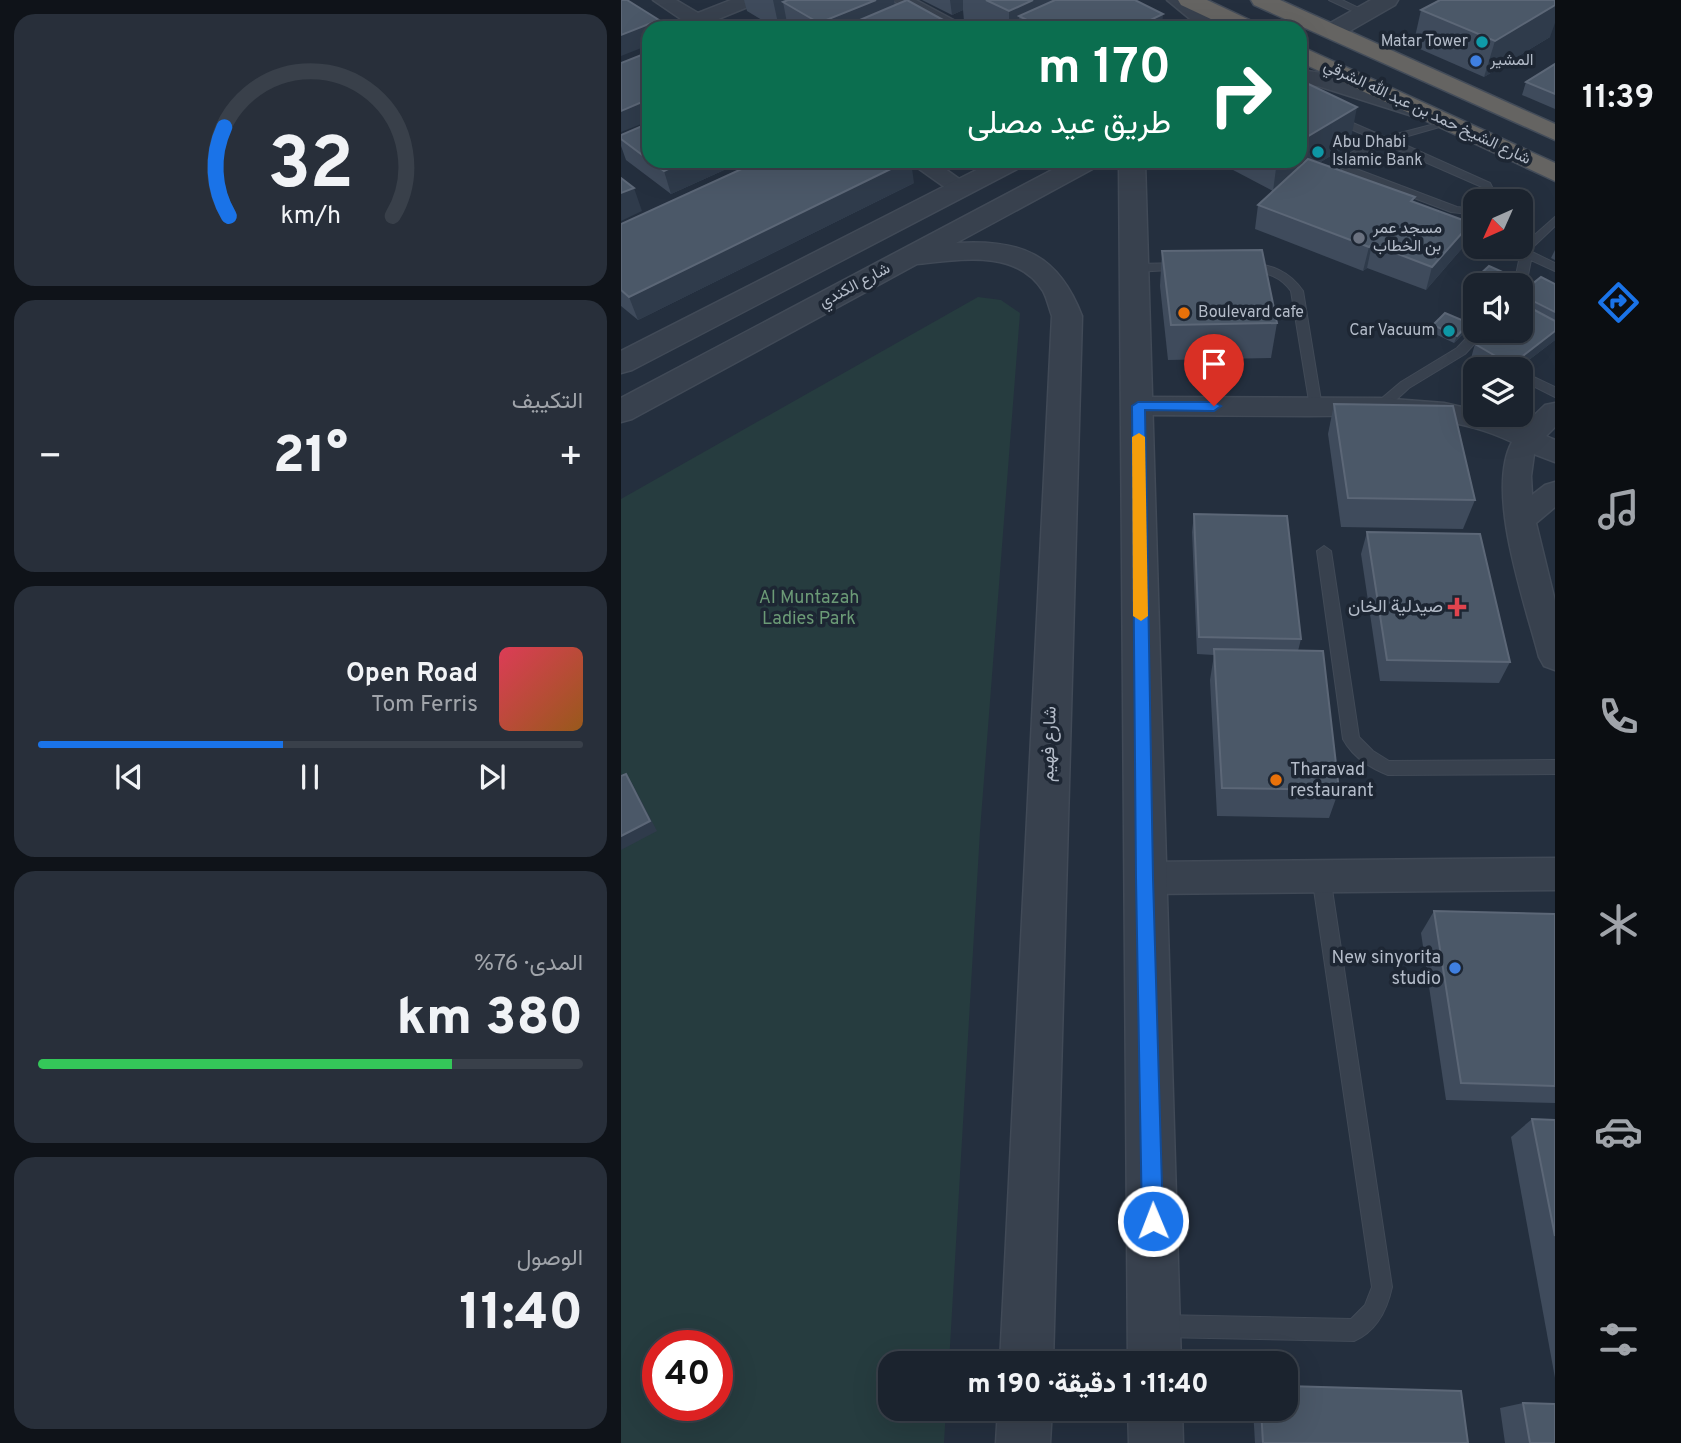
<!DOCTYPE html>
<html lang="ar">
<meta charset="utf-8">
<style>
:root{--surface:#1b232e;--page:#282f3a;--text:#f1f3f6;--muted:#a0a4aa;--line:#39404a;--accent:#1a73e8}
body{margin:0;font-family:Overpass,Vazirmatn,sans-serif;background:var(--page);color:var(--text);direction:rtl;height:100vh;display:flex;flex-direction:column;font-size:26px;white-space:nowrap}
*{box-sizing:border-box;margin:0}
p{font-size:23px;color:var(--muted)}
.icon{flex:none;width:38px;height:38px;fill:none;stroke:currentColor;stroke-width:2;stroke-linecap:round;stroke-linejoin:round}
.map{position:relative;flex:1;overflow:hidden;direction:ltr}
.panel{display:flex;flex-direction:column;gap:14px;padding:14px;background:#0f1319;width:621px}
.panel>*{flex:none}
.top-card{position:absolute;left:21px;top:21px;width:665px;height:147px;border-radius:21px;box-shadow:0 7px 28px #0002,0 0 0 2px var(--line);direction:rtl;background:#0b6e4f;color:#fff;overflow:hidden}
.needle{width:46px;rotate:225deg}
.fabs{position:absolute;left:842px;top:189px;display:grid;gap:14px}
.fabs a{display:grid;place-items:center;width:70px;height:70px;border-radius:14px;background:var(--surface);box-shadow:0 7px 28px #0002,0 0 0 2px var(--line);font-size:35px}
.speed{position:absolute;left:21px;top:1330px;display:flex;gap:14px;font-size:35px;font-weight:700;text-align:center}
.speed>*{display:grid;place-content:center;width:91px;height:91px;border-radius:50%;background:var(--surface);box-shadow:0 7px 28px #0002,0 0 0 2px var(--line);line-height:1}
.speed .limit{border:10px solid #d22;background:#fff;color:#111}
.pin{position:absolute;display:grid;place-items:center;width:60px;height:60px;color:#fff;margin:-72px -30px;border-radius:50% 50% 50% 0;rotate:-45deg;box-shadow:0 0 7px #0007}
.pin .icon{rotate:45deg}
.me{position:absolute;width:77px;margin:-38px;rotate:359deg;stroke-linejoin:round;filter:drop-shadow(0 0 5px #0008)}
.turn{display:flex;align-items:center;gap:24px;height:147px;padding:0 21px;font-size:32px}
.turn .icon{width:91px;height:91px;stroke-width:2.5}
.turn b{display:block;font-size:49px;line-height:60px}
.big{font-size:52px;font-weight:800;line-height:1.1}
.panel .tile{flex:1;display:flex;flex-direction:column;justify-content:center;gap:10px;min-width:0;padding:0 24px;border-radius:21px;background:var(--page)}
.panel .dial{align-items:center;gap:0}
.dial svg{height:182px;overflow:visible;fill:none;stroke:var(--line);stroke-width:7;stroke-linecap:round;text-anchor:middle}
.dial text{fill:var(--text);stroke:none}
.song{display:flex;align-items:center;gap:21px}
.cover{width:84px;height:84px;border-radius:10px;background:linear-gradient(135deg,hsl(350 70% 55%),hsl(30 70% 35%))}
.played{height:7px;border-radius:4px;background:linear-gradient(90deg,var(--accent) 45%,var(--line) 45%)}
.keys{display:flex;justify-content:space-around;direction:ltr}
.heat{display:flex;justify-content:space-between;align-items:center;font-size:38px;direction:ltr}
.charge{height:10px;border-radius:5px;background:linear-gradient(90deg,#34c759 76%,var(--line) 0)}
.trip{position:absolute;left:257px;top:1351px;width:420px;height:70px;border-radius:21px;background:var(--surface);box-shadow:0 7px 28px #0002,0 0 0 2px var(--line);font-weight:800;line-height:70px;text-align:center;direction:rtl}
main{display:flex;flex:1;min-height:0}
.dock{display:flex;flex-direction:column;width:126px;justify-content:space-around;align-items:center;background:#0b0e12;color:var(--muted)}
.dock .icon{width:49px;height:49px}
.dock .current{color:var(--accent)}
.dock b{font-size:32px;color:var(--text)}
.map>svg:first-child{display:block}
.green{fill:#263c3f;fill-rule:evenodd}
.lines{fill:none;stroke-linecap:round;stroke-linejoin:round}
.service-casing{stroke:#414a57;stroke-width:2}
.minor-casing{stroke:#414a57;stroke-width:3}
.tertiary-casing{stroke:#414a57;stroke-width:3}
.trunk-casing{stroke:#434c59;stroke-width:3}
.service{fill:#38414e;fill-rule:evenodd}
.minor{fill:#38414e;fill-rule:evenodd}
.tertiary{fill:#38414e;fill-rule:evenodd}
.trunk{fill:#656462;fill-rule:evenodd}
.wall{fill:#3f4b5c}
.shaded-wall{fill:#2f3b4b}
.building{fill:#4b5868;stroke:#5c6777;stroke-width:2}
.route{fill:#1a73e8;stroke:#114b97;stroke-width:2}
.slow{fill:#f59e0b}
.culture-dot{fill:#0f9aa8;stroke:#1d2633;stroke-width:2.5}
.shop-dot{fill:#3f7fe0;stroke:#1d2633;stroke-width:2.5}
.worship-dot{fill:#6b7280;stroke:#1d2633;stroke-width:2.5}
.food-dot{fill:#e8710a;stroke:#1d2633;stroke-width:2.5}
.health-dot{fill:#e0444e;stroke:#1d2633;stroke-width:2.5}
.labels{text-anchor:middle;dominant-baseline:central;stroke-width:7;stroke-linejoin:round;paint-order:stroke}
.far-poi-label{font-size:16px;fill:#b4bcc9;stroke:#1d2633;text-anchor:start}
.far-street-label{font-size:16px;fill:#b4bcc9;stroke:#1d2633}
.park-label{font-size:18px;fill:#6b9a76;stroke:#1d2633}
.poi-label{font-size:18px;fill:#b4bcc9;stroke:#1d2633;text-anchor:end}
.street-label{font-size:18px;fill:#b4bcc9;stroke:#1d2633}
</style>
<main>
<nav class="dock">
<b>11:39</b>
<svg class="icon current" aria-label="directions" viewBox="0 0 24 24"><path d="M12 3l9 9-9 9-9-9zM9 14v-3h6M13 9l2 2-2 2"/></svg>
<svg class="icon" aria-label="music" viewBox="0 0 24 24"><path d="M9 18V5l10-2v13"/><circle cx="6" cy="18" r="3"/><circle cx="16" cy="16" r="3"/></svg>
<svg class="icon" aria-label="phone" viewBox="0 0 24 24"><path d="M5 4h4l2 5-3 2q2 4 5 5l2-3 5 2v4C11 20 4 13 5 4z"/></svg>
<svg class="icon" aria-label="climate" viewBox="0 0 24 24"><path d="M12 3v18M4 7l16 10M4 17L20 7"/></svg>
<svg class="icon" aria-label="car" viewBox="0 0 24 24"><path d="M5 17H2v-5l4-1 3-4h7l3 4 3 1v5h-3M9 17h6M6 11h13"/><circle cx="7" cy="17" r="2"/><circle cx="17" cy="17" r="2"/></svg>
<svg class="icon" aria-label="filters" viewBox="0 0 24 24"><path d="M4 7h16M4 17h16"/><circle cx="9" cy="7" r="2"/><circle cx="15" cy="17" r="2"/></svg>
</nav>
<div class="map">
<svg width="934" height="1443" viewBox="0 0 934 1443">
<rect width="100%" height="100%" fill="#242f3e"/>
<path class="green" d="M357,297L380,300L399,313L359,831L328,1363H270V1409H325L323,1443H0V499ZM37,1346H96V1405H37Z"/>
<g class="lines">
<defs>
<g id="service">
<path d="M708,0H721L748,13L740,15Z"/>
<path d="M679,100L764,137L829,120V124L773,140L869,183L873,191L865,201L854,202L862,191L861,187L763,144L726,163L730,167L836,207L845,208L854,203V212L848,214L830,212L722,171L715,162L716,160L755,140L679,107Z"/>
<path d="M934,217V226L912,247L911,252L934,263V271L910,260L905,285L900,288V285H893L901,246Z"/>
<path d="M562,263L568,267L566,269L514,272L508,268L514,264Z"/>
<path d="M626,263C650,264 668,271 682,291L701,407L700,410H690L689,407L670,291C657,273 642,273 622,269L620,267Z"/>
<path d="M854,329L865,331L844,354L788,388L764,410H754V404L780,382L836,348Z"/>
<path d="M900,371L934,387V397L900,380Z"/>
<path d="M703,546L710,551L738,737L752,751L768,761L934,760V774L767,775C749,768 731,756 722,739L696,551Z"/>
<path d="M700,868L706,871L709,876L771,1287C766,1310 756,1331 733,1341L539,1337L531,1334L528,1326L531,1318L539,1315L730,1319L744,1305L751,1287L691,876L694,871Z"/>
</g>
<g id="minor">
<path d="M32,0H55L77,13L110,0H137L134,4L90,22L96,28H73Z"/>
<path d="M271,0H295L340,24L343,28H318Z"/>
<path d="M287,161H313L351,188L348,193H332Z"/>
<path d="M517,397L759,398L823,403L854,410V415H873L903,425L924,405L934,403V427L925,436L934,440V462L913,454L910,476L911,495L924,485L934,482V507L915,523L934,601V670L923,666L918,657C904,603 864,492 891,442C828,411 752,416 684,416C628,416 573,415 517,415L507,412L503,406L507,400Z"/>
<path d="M934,858V890L523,894L510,890L505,878L510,866L523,862Z"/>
</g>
<g id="tertiary">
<path d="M546,0H571L606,28H580Z"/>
<path d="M750,0H777L774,5L720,36H704L701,31L704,26Z"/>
<path d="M679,70L708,74L813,108L816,113L813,118L804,120L697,86L679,84Z"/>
<path d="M373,161H406L402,166L11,370L0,373V351Z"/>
<path d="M448,161H481L477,166L335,243C400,239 437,254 461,316L432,1363H379L431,316C428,308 426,298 422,291C395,248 337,260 296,264L11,419L0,422V398Z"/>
<path d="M498,161H524L560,1363H507Z"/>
<path d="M377,1409H431L429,1443H375Z"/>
<path d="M507,1409H561L562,1443H508Z"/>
</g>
<g id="trunk">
<path d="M557,0H586L635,23L638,28H609L560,5Z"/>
<path d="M630,0H659L934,124V140L633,5Z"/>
<path d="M679,46L934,163V181L679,62Z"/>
</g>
</defs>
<use href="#service" class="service-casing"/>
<use href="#minor" class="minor-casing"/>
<use href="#tertiary" class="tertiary-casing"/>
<use href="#trunk" class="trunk-casing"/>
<use href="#service" class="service"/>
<use href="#minor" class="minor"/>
<use href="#tertiary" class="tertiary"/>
<use href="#trunk" class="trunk"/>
</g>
<g class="wall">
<path d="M123,0H273L274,5L324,28H154L126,11Z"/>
<path d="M301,0H514L541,28H357L343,21L342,10L331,15Z"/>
<path d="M800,10L929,37L863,77L792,46Z"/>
<path d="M934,64V109L901,95L905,82Z"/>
<path d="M28,123V161H123L50,194L5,160L0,146V135Z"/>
<path d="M729,144L698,163L793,202L850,223L843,246L805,290L746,268L742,271L634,229L637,205L654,190L652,191L595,161H679Z"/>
<path d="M293,183L17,320L0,306V224Z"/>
<path d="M934,250V260L930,258Z"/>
<path d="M541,251L656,323L650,358L547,360L539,286Z"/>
<path d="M934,284V340L896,369H870L850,358L854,344L900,311V293Z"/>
<path d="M854,285V308L840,301L844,288Z"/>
<path d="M812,325L846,330L833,343L810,332Z"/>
<path d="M713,404L854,500L842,529L720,527L707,434Z"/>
<path d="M573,514L680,639L677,651L718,790L708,818L596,816L589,680L593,655L576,654L571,532Z"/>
<path d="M746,532L889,662L878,683L759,681L740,554Z"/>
<path d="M813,911L934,914V1103L825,1100L800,933Z"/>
<path d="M911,1119L934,1120V1378L890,1137Z"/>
<path d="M902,1403L934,1443H884L879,1408Z"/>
<path d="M632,1409H665L847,1443H634Z"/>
</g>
<g class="shaded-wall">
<path d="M152,0H231L162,2L167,28H158Z"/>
<path d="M255,0H273L276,28H199L198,23Z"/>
<path d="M329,0H342V10L331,15Z"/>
<path d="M412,0H462L398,16L399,28H388V11Z"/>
<path d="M934,5V23L929,37L863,77L874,41Z"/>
<path d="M542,14L541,28H513Z"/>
<path d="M38,20L41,28H28V45L0,56V35Z"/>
<path d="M324,21V28H309Z"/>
<path d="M28,99V121L0,132V111Z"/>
<path d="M736,107L729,144L652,191L656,161H679V141Z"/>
<path d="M64,161H123L50,194L43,171Z"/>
<path d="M286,161H290L293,183L17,320L8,297Z"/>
<path d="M13,188L21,211L0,221V193Z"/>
<path d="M850,223L843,246L805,290L811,267Z"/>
<path d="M751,244L746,268L742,271L748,247Z"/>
<path d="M848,323L846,330L833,343L836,336Z"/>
<path d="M934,331V340L896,369H888L890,365Z"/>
<path d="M5,774L12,785L36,831L0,850V836Z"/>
</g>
<g class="building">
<path d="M0,0H6L38,20L0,35Z"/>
<path d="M167,0H255L198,23L162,2Z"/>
<path d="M286,0L324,21L309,28H220Z"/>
<path d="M365,0H412L388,11Z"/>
<path d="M434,0H514L542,14L513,28H421L398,16Z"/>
<path d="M819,0H934V5L874,41L800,10Z"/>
<path d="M28,52V99L0,111V63Z"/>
<path d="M934,64V94L905,82Z"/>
<path d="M679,80L736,107L679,141Z"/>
<path d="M28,123V160L0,139V135Z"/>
<path d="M687,159L794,197L790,201L850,223L811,267L751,244L748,247L637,205Z"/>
<path d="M30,161H64L43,171Z"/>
<path d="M138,161H286L8,297L0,290V224Z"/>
<path d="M0,178L13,188L0,193Z"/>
<path d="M641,250L656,323L550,325L541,251Z"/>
<path d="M868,266L895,278L887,285H854V292L844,288Z"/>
<path d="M920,277L934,284V312L900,295V293Z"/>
<path d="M906,306L934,321V331L890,365L854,344L873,331H900V311Z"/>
<path d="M824,313L848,323L836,336L812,325Z"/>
<path d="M713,404L832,406L854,500L727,498Z"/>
<path d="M573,514L666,516L680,639L578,637Z"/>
<path d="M746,532L859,534L889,662L766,660Z"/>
<path d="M593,649L702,651L718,790L601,788Z"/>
<path d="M5,774L29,821L0,836V776Z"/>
<path d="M813,911L934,914V1086L840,1083Z"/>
<path d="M911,1119L934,1120V1236Z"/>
<path d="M665,1386L840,1391L847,1443H642L640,1409H665Z"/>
<path d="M902,1403L934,1404V1443H909Z"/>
</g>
<path class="route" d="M517,402H593L600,406L593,411L524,410L532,878L542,1221L539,1228L532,1231L524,1228L521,1221L515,878L511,406Z"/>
<path class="slow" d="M518,433L524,437L527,616L520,621L512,616L511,437Z"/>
<g class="culture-dot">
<circle cx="861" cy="42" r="7"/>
<circle cx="697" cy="152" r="7"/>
<circle cx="828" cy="331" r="7"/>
</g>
<g class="shop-dot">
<circle cx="855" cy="61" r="7"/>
<circle cx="834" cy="968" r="7"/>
</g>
<circle class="worship-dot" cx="738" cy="238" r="7"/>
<g class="food-dot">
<circle cx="563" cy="313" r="7"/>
<circle cx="655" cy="780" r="7"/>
</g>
<path class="health-dot" d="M832.5 596.5h7v7h7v7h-7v7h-7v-7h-7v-7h7z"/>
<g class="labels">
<g class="far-poi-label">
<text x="847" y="42" text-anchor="end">Matar Tower</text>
<text x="869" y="61">المشير</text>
<text x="711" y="143">Abu Dhabi<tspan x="711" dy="18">Islamic Bank</tspan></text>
<text x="752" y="229">مسجد عمر<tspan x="752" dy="18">بن الخطاب</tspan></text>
<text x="577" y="313">Boulevard cafe</text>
<text x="814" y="331" text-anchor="end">Car Vacuum</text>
</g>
<g class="far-street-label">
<text transform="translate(806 113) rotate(25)">شارع الشيخ حمد بن عبد الله الشرقي</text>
<text transform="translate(234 286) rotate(-28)">شارع الكندي</text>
</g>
<g class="park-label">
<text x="188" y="598">Al Muntazah<tspan x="188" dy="21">Ladies Park</tspan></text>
</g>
<g class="poi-label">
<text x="822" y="607">صيدلية الخان</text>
<text x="669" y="770" text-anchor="start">Tharavad<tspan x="669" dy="21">restaurant</tspan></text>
<text x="820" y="958">New sinyorita<tspan x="820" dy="21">studio</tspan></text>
</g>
<g class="street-label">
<text transform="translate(429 744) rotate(-88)">شارع فهيم</text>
</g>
</g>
</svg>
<div class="fabs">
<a><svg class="needle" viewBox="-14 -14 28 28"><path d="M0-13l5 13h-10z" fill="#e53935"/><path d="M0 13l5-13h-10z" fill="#a0a4aa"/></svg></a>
<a><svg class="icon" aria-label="sound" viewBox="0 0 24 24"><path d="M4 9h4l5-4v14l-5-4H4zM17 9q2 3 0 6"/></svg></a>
<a><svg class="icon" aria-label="layers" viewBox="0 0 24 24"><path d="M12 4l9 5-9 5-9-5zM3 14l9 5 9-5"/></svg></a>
</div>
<div class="speed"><div class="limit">40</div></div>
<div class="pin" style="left:593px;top:406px;background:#d93025"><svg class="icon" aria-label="arrive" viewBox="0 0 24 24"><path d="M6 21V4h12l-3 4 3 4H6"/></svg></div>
<svg class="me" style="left:532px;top:1221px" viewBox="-20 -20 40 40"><circle r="17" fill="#1a73e8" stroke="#fff" stroke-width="3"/><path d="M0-11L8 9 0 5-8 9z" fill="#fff"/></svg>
<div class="trip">11:40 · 1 دقيقة · 190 m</div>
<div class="top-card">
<div class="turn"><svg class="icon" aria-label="right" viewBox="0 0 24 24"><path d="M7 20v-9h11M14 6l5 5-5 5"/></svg><div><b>170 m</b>طريق عيد مصلى</div></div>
</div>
</div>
<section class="panel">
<div class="tile dial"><svg viewBox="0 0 100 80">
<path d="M14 69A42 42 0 1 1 86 69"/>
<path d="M14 69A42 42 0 0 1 12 30" stroke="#1a73e8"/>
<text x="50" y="56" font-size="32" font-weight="700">32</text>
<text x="50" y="72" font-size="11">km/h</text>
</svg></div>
<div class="tile"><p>التكييف</p>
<div class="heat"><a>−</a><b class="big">21°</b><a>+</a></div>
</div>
<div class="tile">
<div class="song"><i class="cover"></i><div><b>Open Road</b><p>Tom Ferris</p></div></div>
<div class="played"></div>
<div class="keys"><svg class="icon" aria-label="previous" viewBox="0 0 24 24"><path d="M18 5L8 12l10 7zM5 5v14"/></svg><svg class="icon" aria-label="pause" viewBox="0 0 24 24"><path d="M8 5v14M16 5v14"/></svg><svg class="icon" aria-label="next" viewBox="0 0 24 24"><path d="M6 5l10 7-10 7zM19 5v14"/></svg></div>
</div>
<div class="tile"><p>المدى · 76%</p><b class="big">380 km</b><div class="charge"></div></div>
<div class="tile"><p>الوصول</p><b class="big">11:40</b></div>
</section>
</main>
